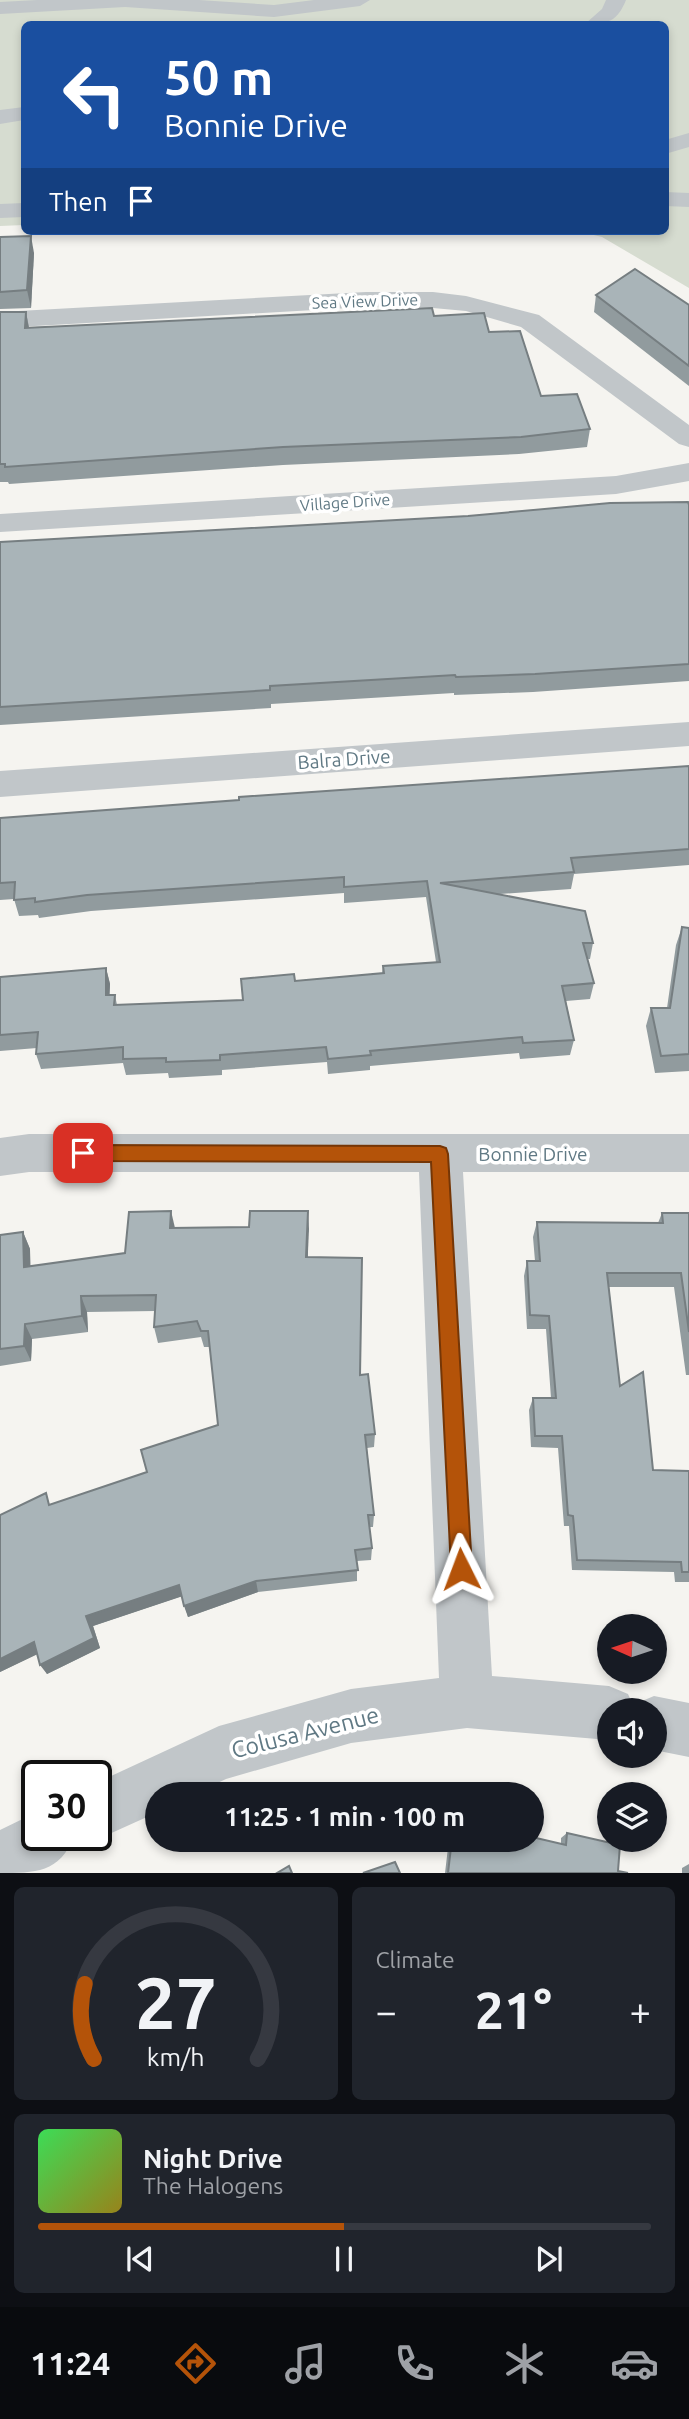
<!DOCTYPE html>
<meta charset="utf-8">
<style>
:root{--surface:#171b24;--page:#20242c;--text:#f1f3f6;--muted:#9ea1a6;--line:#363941;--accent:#b45309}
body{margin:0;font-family:Ubuntu,sans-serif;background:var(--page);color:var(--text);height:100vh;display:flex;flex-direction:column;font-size:26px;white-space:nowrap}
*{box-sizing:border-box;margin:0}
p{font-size:23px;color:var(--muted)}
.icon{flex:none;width:38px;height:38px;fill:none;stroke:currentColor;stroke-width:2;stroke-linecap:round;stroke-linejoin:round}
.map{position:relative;height:1873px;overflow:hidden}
.sheet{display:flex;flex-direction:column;gap:14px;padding:14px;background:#0d0f14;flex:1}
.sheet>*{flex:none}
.hud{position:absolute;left:21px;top:21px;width:648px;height:214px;border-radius:10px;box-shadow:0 4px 10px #0003;background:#1a4fa0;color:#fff;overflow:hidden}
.needle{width:46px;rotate:273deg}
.tools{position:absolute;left:597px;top:1614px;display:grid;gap:14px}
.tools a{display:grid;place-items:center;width:70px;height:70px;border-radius:50%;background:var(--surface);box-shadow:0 4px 10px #0003;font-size:35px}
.speed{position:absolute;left:21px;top:1760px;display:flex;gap:14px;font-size:35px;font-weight:700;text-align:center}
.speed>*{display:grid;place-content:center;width:91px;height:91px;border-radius:50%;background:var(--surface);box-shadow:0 4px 10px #0003;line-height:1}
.speed .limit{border:4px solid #111;border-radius:10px;background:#fff;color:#111}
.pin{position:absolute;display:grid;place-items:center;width:60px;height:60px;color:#fff;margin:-30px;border-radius:14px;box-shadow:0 4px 10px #0006}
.me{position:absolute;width:77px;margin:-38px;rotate:357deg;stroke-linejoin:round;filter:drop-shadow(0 0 5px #0008)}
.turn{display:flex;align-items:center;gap:24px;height:147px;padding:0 28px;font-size:32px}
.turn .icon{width:91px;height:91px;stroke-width:2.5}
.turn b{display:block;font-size:49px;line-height:60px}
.then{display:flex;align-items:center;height:66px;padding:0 28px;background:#0003;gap:14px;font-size:26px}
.big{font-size:52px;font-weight:700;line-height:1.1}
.sheet .tile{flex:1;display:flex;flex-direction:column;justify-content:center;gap:10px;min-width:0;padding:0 24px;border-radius:10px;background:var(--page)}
.sheet .dial{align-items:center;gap:0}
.dial svg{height:182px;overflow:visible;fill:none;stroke:var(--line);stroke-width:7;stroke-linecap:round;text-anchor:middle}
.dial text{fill:var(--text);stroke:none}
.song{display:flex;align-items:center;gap:21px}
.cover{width:84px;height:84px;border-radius:10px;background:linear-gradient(135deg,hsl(130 70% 55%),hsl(50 70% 35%))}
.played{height:7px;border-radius:4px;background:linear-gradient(90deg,var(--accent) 50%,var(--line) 50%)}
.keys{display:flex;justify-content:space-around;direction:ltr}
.heat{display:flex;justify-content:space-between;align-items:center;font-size:38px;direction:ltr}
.sheet .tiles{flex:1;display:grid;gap:14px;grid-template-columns:1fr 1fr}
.tile:last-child{grid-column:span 2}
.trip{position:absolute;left:145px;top:1782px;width:399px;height:70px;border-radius:35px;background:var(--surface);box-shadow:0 4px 10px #0003;font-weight:700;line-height:70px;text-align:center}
.dock{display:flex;height:112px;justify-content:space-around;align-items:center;background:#090b0e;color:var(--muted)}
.dock .icon{width:49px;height:49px}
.dock .active{color:var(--accent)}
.dock b{font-size:32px;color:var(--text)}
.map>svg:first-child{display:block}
.green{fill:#d6dcd0}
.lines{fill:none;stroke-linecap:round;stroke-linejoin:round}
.minor{fill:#c1c6c9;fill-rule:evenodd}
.wall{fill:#919b9e}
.shaded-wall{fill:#767e81}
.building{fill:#a9b4b8;stroke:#767e81;stroke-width:2}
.route{fill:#b45309;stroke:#753606;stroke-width:2}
.labels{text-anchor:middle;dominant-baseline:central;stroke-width:7;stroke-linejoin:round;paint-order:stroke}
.far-street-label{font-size:16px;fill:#607984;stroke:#fff}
.street-label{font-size:19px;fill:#607984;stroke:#fff}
.near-street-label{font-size:23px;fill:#607984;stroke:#fff}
</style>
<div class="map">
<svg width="689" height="1873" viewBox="0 0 689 1873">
<rect width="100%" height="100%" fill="#f5f4f0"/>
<path class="green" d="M0,0H689V288L602,237L577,231H665V24H24V225L0,226Z"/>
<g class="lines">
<g class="minor">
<path d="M37,0H199L274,5L314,0H370L360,6L274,17L125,7L0,14V2Z"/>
<path d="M606,0H626C617,22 608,24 585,24L602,9Z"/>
<path d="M24,107V120L0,124V110Z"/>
<path d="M689,133V147L665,154V140Z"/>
<path d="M665,192L689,193V207L665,206Z"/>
<path d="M24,203V217L0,218V204Z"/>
<path d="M366,292H433L466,296L539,315L689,425V447L679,444L521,327L466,311L433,308L366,307L0,328V312Z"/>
<path d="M689,463V481L616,494L0,532V514L616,476Z"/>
<path d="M689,722V746L0,797V771Z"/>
<path d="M29,1134H689V1172H463L492,1676L609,1686L628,1694L634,1707L635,1704L654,1696L689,1703V1757L654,1750V1710H609V1740L467,1728L351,1743L226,1779L194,1794H158V1812L96,1840L86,1836H96V1783L219,1726L351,1689L439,1678L419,1172H29L0,1176V1138Z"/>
<path d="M37,1812V1836H74C60,1873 35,1873 0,1873V1830Z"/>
</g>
</g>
<g class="wall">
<path d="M0,237L34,253L31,308L0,309Z"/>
<path d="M596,295L689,305V386L594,312Z"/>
<path d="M0,312H26L29,327L434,316L489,332L541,396L590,429L587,447L519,454L283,465L9,484L8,482H0Z"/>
<path d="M689,505V681L533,692L454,695V693L271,704V708L0,725V542Z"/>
<path d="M689,766V865L574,874L571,889L500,894L593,943L590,959H587L594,983L590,999L566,1001L574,1040L570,1055L520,1059L519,1053L370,1066V1070L328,1074L327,1062L222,1070V1075L169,1078L168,1073L126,1075L123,1063L41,1069L36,1054L37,1048L0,1051V977L106,968L110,984L109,995H115L117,1005L243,1000L295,981L382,973L383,966L436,962L426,897L344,903V893L91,911L39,918L38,915L19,916L14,899L0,900V818Z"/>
<path d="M682,927L689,928V1071L655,1073L646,1026L651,1008H667L676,945Z"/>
<path d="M308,1211V1257L360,1375L375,1434L374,1447L367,1448L374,1515L373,1527H369L372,1548L371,1560L357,1561V1581L258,1592L188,1617L182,1596L93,1626L100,1648L47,1674L37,1654L0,1672V1515L52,1504L147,1472L218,1425L210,1347H204L201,1337L158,1343L154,1327L155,1311L87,1312L88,1332L32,1339L31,1361L0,1366V1235L23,1232L30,1249V1266L125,1253L175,1228L249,1227Z"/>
<path d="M662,1213H689V1375H686L674,1287H609L620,1386L653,1470L689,1471V1582H675L674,1572L572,1570L569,1526H564L558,1448L531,1447L529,1410L533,1398H551L546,1329H527L524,1276L527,1261H535L533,1237L537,1222L658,1223Z"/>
<path d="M567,1833L618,1871L628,1873H445L449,1839H532L561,1844V1838Z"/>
<path d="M689,1864V1873H682V1868Z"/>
</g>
<g class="shaded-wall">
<path d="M31,236L34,253L31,308L27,290Z"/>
<path d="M26,312L29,329L25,328Z"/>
<path d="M106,968L110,984L109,1011L106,995Z"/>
<path d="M171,1211L175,1228H170Z"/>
<path d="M308,1211L309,1229L307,1274L306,1257Z"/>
<path d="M23,1232L30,1249L31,1283L24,1267Z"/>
<path d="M81,1296L87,1312L88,1332L82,1316Z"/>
<path d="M25,1324L32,1339L31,1361L24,1346Z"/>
<path d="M256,1581L258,1592L188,1617L184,1606Z"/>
<path d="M179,1585L183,1596L93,1626L100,1648L47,1674L40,1665L86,1616Z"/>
<path d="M34,1642L42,1652L0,1672V1659Z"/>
</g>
<g class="building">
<path d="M31,236L27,290L0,292V237Z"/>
<path d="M635,269L689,305V366L596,295Z"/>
<path d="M432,308L434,316L484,313L489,332L520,331L541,396L577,394L590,429L521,437L283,447L5,467V464H0V312H26L25,328Z"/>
<path d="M688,502L689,505V664L535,674L456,677L455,675L270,686V690L0,707V542L468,516L610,503Z"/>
<path d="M689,766V849L571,858L574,872L440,883L585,911L593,943H583L594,983L562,986L574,1040L523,1043L522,1037L370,1051L371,1055L328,1059L326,1047L220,1055V1060L166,1062V1058L123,1059V1047L36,1054L38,1032L0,1035V977L106,968V995H115L114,1005L243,1000L241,979L294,974L295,981L384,973L383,966L440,962L427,881L344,887V877L87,895L35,902V898L14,900L15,882L0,883V818L239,800V797Z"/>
<path d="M682,927L689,928V1054L661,1056L651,1008H670Z"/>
<path d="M171,1211L170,1228L249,1227L250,1211H308L306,1257L362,1258L360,1375L368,1374L375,1434L365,1435L374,1515H368L372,1548L355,1550L358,1570L256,1581L184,1606L179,1585L86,1616L94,1638L40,1665L34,1642L0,1659V1515L46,1493L49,1505L147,1472L141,1450L218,1425L208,1331H201L197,1321L154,1327L156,1295L81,1296L82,1316L25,1324L24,1346L0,1349V1235L23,1232L24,1267L125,1253L129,1212Z"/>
<path d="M662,1213H689V1332L681,1273H607L620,1386L643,1372L653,1470L689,1471V1572H682L681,1562L577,1560L573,1516L568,1515L562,1436H535L533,1398H556L549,1316L530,1315L527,1261H540L537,1222L663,1223Z"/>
<path d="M567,1833L620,1845L618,1871L628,1873H448L452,1839H532V1837L566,1845Z"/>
<path d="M395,1862L400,1873H363Z"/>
<path d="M289,1866L292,1873H277Z"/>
</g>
<path class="route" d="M83,1145L440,1146L446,1148L448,1154L472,1569L469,1576L461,1579L454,1576L451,1569L431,1162L83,1161L77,1158L74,1153L77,1147Z"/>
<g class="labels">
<g class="far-street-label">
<text transform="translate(365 301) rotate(-2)">Sea View Drive</text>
<text transform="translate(345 502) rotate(-4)">Village Drive</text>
</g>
<g class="street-label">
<text transform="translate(344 759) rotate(-4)">Balra Drive</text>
<text x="533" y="1154">Bonnie Drive</text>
</g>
<g class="near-street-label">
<text transform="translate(305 1732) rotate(-14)">Colusa Avenue</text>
</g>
</g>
</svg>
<div class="tools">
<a><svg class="needle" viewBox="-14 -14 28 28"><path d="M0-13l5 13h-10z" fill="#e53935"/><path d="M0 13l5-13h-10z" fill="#9ea1a6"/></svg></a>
<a><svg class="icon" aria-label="sound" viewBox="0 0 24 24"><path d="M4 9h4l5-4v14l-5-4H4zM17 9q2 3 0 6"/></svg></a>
<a><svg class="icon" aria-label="layers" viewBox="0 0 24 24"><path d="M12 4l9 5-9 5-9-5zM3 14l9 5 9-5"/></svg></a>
</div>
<div class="speed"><div class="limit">30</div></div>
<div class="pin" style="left:83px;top:1153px;background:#d93025"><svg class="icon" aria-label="arrive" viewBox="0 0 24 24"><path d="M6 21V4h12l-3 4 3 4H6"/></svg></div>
<svg class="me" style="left:461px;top:1569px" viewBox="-20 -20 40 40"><path d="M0-17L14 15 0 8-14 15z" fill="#b45309" stroke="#fff" stroke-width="4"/></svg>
<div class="trip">11:25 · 1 min · 100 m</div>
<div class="hud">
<div class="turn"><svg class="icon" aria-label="left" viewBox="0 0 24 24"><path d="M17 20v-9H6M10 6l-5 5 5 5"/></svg><div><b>50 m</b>Bonnie Drive</div></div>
<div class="then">Then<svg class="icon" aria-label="arrive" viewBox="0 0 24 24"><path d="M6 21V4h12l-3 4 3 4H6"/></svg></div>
</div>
</div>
<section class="sheet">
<div class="tiles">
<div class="tile dial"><svg viewBox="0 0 100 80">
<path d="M14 69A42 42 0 1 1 86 69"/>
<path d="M14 69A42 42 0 0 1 10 36" stroke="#b45309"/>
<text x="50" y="56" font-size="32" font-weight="700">27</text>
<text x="50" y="72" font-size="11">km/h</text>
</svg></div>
<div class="tile"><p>Climate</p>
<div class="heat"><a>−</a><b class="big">21°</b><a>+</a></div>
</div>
<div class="tile">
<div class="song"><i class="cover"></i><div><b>Night Drive</b><p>The Halogens</p></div></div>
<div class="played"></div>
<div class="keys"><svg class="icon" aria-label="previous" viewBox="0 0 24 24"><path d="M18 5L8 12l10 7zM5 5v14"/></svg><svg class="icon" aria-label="pause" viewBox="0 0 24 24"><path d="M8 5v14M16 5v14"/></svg><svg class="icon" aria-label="next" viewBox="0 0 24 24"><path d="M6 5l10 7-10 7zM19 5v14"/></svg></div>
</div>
</div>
</section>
<nav class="dock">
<b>11:24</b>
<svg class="icon active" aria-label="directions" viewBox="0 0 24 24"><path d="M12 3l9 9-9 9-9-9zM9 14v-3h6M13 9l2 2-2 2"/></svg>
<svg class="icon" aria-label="music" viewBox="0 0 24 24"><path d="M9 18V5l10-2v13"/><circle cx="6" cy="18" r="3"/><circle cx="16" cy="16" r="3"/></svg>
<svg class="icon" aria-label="phone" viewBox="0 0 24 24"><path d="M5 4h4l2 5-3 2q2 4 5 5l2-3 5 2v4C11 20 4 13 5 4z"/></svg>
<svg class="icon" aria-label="climate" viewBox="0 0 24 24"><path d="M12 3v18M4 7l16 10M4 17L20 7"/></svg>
<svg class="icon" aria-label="car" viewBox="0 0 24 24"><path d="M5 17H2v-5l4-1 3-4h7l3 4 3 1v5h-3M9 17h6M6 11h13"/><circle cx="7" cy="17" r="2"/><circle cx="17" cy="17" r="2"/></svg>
</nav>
